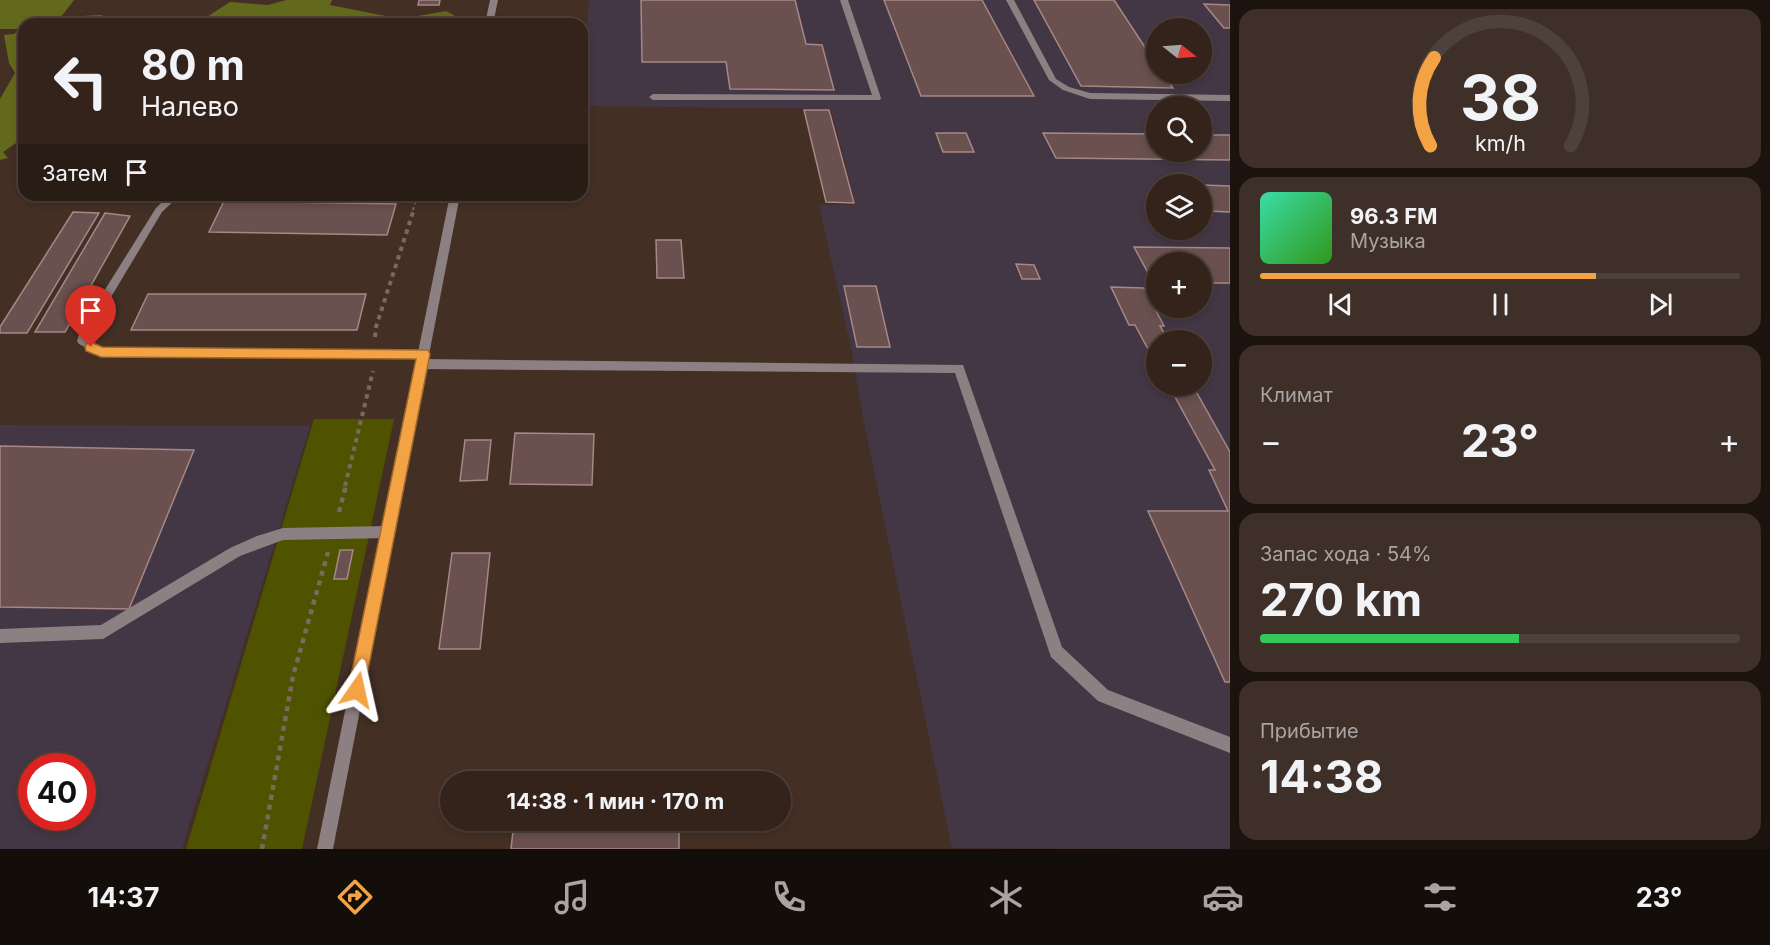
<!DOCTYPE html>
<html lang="ru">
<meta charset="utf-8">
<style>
:root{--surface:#33231b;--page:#3e2f28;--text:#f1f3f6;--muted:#a9a4a3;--line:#4e403a;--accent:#f4a344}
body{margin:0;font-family:Inter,sans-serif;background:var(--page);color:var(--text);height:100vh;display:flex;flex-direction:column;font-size:22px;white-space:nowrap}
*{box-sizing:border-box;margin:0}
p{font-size:20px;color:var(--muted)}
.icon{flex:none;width:33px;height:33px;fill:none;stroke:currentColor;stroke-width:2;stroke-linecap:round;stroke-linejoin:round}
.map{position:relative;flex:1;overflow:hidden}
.details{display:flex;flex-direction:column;gap:9px;padding:9px;background:#1c130f;width:540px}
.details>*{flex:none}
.hud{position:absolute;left:18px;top:18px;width:570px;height:183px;border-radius:18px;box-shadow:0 3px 9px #0003,0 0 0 2px var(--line);background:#33231b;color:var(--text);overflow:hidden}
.needle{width:39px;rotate:107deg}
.buttons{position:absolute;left:1146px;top:18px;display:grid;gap:12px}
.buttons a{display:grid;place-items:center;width:66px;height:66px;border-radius:50%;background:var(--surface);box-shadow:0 3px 9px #0003,0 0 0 2px var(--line);font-size:30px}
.speed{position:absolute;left:18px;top:753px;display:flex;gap:12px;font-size:30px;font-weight:700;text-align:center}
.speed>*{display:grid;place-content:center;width:78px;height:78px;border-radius:50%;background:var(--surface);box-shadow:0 3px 9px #0003,0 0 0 2px var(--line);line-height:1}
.speed .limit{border:9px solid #d22;background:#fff;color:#111}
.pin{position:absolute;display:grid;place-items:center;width:51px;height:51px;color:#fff;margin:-62px -26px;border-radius:50% 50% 50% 0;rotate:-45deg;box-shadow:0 0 6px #0007}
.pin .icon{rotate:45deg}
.me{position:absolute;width:66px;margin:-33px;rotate:11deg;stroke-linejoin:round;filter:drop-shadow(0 0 4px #0008)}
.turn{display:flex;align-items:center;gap:21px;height:126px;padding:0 24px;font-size:27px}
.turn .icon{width:78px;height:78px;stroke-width:2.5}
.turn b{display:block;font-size:42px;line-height:51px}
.then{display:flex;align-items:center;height:57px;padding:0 24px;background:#0003;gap:12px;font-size:22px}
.big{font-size:45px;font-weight:700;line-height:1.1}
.details .tile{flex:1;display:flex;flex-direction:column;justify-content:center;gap:9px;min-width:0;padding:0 21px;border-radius:18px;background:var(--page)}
.details .dial{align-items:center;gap:0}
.dial svg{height:156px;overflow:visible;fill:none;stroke:var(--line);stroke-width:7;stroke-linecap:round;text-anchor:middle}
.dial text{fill:var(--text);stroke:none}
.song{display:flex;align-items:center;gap:18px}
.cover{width:72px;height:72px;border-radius:9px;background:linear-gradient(135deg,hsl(160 70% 55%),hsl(110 70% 35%))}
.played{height:6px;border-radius:3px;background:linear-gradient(90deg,var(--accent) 70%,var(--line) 70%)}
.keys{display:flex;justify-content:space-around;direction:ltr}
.heat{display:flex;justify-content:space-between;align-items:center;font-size:33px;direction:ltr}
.charge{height:9px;border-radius:4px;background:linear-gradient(90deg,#34c759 54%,var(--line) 0)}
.trip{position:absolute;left:440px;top:771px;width:351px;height:60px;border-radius:30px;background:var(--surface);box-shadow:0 3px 9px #0003,0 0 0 2px var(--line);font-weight:700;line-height:60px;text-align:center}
.menu{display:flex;height:96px;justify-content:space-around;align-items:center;background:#140e0b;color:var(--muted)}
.menu .icon{width:42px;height:42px}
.menu .current{color:var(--accent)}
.menu b{font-size:27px;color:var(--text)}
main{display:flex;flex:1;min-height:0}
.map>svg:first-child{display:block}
.industrial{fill:#443745;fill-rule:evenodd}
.green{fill:#4f5300}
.forest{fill:#63691c}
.building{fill:#6a504e;stroke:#a58887;stroke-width:1.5}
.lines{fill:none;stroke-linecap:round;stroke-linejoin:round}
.path-far2{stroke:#7b695f;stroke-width:2;stroke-dasharray:3 3;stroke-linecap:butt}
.path-far1{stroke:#7b695f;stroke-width:4;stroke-dasharray:4.5 4.5;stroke-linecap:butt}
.path{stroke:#7b695f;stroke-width:4.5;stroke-dasharray:5 5;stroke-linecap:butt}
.service{fill:#8d8083;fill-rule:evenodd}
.tertiary{fill:#8d8083;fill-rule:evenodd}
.route{fill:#f4a344;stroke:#9f6a2c;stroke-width:1.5}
</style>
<main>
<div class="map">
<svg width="1230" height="849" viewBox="0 0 1230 849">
<rect width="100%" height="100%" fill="#442f24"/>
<g class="industrial">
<path d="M589,0H1230V849L952,848L864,423L851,348L819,205H856L831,109L582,106ZM1156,28H1202V74H1156ZM1156,106H1202V152H1156ZM1156,184H1202V230H1156ZM1156,262H1202V308H1156ZM1156,340H1202V386H1156Z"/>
<path d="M0,425L310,426L182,849H0ZM32,766H82V818H32Z"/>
</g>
<path class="green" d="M314,419H394L302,849H186Z"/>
<g class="forest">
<path d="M0,0H74L61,17L101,15L107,17L108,21L106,24H24V142L16,143L3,152L8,158L0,160V99L15,73L9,63L4,35L14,34L20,29H0Z"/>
<path d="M286,0H332L330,5L401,19L446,11L470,24H196L230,2L268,5Z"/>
</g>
<g class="building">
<path d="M419,0H440L439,5H418Z"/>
<path d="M641,0H795L806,44L822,45L834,90L730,89L726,62H642Z"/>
<path d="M884,0H982L1034,96H921Z"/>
<path d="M1034,0H1114L1156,64V74H1163L1173,88L1081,86Z"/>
<path d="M1204,4L1230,5V28H1224Z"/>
<path d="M804,110H829L854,203L826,202Z"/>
<path d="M936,133H966L974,152H943Z"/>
<path d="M1043,133L1156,134V152H1202V135H1230V160L1056,158Z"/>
<path d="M1202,185L1230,186V212L1206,211L1202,204Z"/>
<path d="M70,195H142L138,201L68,198Z"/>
<path d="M224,201L396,204L387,235L209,232Z"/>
<path d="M73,212L99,213L27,333H0V327Z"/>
<path d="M105,213L130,216L65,332H35Z"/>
<path d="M656,240H681L684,278H657Z"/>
<path d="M1134,247L1230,248V283H1202V262H1156V282H1153Z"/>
<path d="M1016,264L1034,265L1040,279H1022Z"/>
<path d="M844,286H876L890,347H857Z"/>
<path d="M1111,287L1144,288L1164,326H1160L1168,340H1156V364L1135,325H1129Z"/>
<path d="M148,294H366L357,330H131Z"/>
<path d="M1169,386H1193L1230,452V682H1225L1148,511H1228L1209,470H1215Z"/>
<path d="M515,433L594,434L592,485L510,484Z"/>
<path d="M465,440H491L487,480L460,481Z"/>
<path d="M0,446L194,450L129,609L0,607Z"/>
<path d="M340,550H353L347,579H334Z"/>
<path d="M452,553H490L480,649H439Z"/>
<path d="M514,822L679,829V849H511Z"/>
</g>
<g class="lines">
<path class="path-far2" d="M413,210L418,195"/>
<g class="path-far1">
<path d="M375,337L376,327L414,209"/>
<path d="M345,486L373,371"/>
</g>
<g class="path">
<path d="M339,512L346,485"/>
<path d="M262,849L293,676L328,552"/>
</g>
<g class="service">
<path d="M840,0H848L881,98L880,100H653L649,97L653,94L872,95Z"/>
<path d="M1006,0H1014L1056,79L1069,87L1090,93L1230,95V101L1090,99L1063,90L1049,80Z"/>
<path d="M169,195H180L162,212L90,332L89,339L103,348L423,350L427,351L429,354L427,357L101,356L79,344L77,341L81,328L156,208Z"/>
<path d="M422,359L963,365L1062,647L1108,690L1230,737V753L1098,701L1051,657L955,373L422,369L416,364Z"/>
<path d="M388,526L393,528L395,532L393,536L388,538L283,540L240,556L103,639L0,643V629L101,625L230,548L257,536L283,528Z"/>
</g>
<g class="tertiary">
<path d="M490,0H498L493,24H485Z"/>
<path d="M450,195H460L333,849H317Z"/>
</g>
</g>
<path class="route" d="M91,342L102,347L428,350L430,354L363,696L357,699L351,696L348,690L416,359L101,357L86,351L85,347L86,344Z"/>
</svg>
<div class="buttons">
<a><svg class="needle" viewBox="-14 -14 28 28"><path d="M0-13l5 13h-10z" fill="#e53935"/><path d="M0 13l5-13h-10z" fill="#a9a4a3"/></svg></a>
<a><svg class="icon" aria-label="search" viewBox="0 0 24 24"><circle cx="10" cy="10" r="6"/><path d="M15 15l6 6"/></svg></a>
<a><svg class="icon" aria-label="layers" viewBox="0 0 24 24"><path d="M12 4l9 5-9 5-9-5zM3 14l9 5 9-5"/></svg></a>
<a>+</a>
<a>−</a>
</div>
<div class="speed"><div class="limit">40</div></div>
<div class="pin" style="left:91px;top:347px;background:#d93025"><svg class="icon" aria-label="arrive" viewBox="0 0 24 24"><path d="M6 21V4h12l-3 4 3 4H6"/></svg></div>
<svg class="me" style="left:357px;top:690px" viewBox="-20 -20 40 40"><path d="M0-17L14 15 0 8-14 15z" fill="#f4a344" stroke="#fff" stroke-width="4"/></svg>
<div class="trip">14:38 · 1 мин · 170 m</div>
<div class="hud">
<div class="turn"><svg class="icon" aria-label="left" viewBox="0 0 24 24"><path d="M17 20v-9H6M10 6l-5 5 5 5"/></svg><div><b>80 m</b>Налево</div></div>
<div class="then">Затем<svg class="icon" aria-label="arrive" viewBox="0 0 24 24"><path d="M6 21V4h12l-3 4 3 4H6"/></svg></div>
</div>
</div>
<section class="details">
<div class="tile dial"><svg viewBox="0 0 100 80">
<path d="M14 69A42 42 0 1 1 86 69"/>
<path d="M14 69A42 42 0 0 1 16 24" stroke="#f4a344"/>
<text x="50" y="56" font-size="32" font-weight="700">38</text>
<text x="50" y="72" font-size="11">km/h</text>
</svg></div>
<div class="tile">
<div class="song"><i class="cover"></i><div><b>96.3 FM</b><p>Музыка</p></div></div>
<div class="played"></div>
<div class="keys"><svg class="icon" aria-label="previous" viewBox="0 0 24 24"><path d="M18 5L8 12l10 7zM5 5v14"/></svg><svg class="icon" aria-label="pause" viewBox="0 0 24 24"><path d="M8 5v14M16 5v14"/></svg><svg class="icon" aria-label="next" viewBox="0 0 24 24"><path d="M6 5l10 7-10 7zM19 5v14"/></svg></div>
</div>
<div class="tile"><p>Климат</p>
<div class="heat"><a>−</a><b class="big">23°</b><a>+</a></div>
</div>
<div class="tile"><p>Запас хода · 54%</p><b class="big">270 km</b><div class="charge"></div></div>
<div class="tile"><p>Прибытие</p><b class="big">14:38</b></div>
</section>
</main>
<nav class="menu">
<b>14:37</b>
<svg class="icon current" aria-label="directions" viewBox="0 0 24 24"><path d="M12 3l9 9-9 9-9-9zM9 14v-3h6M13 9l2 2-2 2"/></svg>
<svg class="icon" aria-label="music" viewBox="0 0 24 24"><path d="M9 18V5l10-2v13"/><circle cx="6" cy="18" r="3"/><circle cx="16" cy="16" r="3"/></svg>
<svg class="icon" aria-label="phone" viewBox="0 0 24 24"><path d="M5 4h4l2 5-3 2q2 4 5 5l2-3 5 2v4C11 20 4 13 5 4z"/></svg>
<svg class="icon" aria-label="climate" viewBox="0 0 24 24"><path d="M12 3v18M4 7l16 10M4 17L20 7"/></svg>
<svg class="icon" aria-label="car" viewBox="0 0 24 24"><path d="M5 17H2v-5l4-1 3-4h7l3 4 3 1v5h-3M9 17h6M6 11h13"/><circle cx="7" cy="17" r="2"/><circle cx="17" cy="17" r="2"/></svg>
<svg class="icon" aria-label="filters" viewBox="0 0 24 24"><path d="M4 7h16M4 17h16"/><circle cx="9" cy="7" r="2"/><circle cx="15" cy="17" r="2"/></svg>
<b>23°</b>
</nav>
